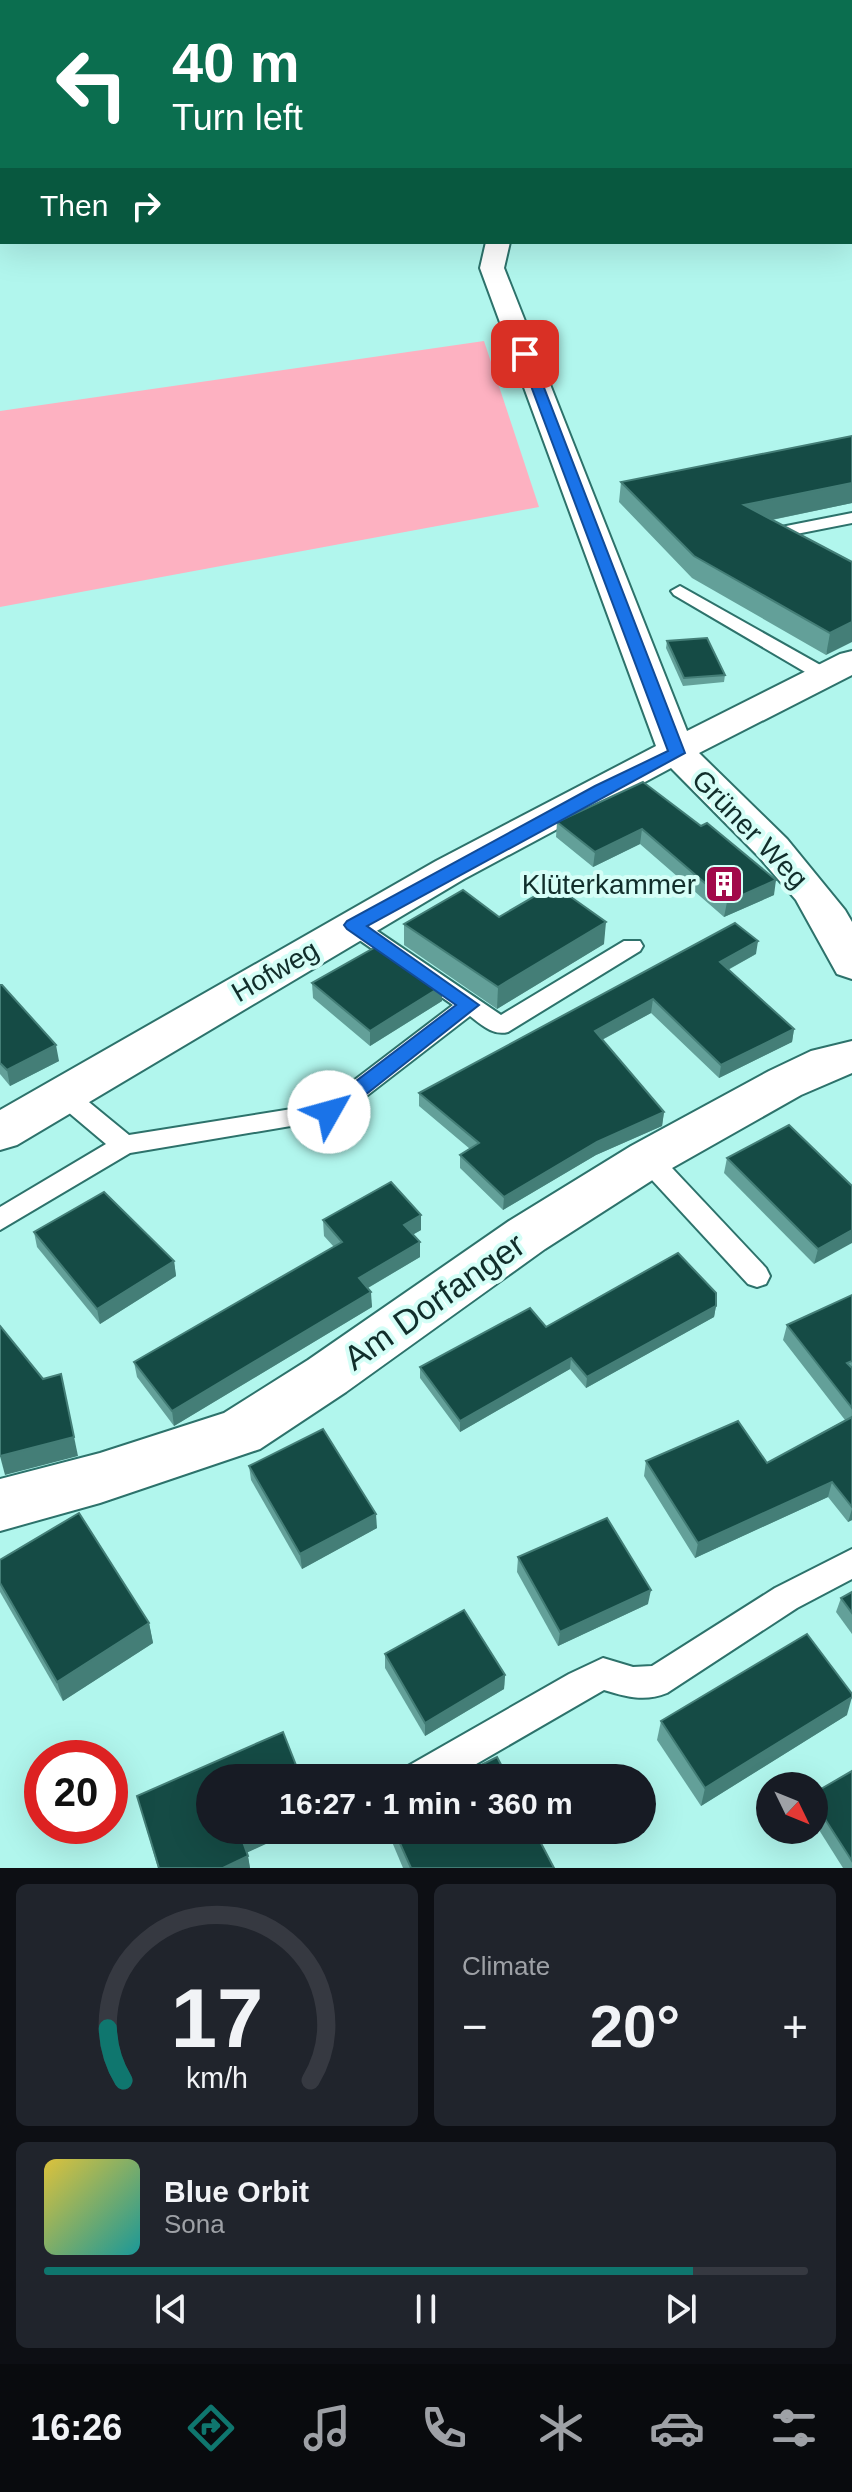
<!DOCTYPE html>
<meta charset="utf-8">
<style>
:root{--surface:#171b24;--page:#20242c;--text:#f1f3f6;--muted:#9ea1a6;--line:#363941;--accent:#0f766e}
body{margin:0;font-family:Arial,sans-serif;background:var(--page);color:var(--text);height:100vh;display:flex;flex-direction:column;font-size:30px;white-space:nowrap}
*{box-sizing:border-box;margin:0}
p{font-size:26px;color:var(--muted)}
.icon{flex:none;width:44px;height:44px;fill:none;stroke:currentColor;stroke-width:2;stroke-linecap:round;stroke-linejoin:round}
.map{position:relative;height:1868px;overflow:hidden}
.drawer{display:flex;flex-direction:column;gap:16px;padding:16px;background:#0d0f14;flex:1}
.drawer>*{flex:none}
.banner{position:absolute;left:0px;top:0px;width:852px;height:244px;box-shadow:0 8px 32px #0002;background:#0b6e4f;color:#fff;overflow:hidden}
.needle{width:52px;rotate:133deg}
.tools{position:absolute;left:756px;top:1772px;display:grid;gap:16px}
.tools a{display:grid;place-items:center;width:72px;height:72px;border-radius:50%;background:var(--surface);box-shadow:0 8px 32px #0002;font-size:40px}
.speed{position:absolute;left:24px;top:1740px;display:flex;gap:16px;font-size:40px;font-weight:700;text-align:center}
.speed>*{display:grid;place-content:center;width:104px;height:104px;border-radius:50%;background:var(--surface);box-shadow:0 8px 32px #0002;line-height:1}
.speed .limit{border:12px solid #d22;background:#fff;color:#111}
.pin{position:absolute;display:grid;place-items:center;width:68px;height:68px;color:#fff;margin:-34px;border-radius:16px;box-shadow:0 4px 12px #0006}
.me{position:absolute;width:88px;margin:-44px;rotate:52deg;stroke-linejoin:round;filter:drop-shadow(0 0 6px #0008)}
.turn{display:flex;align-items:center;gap:28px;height:168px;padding:0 40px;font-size:36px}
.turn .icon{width:104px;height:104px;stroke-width:2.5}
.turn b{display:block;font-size:56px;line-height:68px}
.then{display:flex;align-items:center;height:76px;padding:0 40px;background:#0003;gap:16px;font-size:30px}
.big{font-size:60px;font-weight:700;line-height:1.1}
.drawer .card{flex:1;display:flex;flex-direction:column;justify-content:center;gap:12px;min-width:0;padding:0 28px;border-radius:12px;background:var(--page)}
.drawer .dial{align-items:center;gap:0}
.dial svg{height:208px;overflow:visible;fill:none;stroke:var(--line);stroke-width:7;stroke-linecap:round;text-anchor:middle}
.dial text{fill:var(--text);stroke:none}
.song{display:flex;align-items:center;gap:24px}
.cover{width:96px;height:96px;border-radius:12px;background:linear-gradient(135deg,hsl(50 70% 55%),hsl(180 70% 35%))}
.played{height:8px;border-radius:4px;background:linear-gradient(90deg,var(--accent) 85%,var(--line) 85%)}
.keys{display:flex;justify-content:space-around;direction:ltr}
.heat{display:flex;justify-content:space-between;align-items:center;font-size:44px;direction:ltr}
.drawer .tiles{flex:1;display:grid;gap:16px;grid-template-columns:1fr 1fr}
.card:last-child{grid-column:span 2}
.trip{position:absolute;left:196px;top:1764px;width:460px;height:80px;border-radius:40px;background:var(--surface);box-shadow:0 8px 32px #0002;font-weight:700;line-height:80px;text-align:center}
.tabs{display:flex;height:128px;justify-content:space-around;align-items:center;background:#090b0e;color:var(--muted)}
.tabs .icon{width:56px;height:56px}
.tabs .selected{color:var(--accent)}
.tabs b{font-size:36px;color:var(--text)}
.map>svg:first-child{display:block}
.green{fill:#fdb1c1}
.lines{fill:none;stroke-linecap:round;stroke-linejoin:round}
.service-casing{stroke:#2d726b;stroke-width:4}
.minor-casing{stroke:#2d726b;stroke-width:4}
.tertiary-casing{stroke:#2d726b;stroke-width:4}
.service{fill:#fff;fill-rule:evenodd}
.minor{fill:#fff;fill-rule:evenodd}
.tertiary{fill:#fff;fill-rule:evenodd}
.wall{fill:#63a099}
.shaded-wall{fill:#447e77}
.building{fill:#154b45;stroke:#447e77;stroke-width:2}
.route{fill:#1a73e8;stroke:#114b97;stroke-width:2}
.labels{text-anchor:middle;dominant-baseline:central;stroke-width:8;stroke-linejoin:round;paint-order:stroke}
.street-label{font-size:28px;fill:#112e2b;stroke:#d5fef7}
.poi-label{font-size:28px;fill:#112e2b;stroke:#d5fef7;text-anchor:end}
.near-street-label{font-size:34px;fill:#112e2b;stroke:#d5fef7}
</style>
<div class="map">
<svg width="852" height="1868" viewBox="0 0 852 1868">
<rect width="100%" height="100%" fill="#b1f6ed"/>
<path class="green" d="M484,341L539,507L0,607V411Z"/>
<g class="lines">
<defs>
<g id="service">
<path d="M852,513V523L771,539L763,534L771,529Z"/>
<path d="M680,586L831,671L833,675L831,679H817L674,595L671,591Z"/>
<path d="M353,918L361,920L501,1015L624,941H640L643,946L640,951L508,1032C493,1036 482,1025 470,1016L338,1118L130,1153L0,1230V1207L106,1144L55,1101L52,1095L55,1089L64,1086L73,1089L129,1135L323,1104L453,1005L345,930L342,925L345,920Z"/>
<path d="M648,1149L657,1152L766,1268L770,1276L766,1284L757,1287L748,1284L639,1166L635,1159L639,1152Z"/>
<path d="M852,1549V1579L797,1608L667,1693C645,1702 627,1697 604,1690L452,1778H403L408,1766L569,1674L603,1658L633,1667L652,1666L775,1588Z"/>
</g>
<g id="minor">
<path d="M486,242H510L504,268L687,731L840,654L852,651V675L699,753L787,839L845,910L852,922V979L837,974L796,900L759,857L671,768L464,879L17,1145L0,1150V1110L436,861L656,746L480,268Z"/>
<path d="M852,1041V1073L801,1095L665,1172L545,1249L346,1392L260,1449L100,1503L0,1531V1479L100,1453L224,1413L308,1360L509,1221L631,1146L769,1071L811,1051Z"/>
</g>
<path id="tertiary" d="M0,0H33L2,2V7Z"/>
</defs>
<use href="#service" class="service-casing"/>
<use href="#minor" class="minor-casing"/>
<use href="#tertiary" class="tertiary-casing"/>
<use href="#service" class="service"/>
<use href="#minor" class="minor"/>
<use href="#tertiary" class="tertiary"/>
</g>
<g class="wall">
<path d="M621,482L852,503L772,520L852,562L826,655L692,578L619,502Z"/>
<path d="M667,641L725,675L724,682L683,686L666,648Z"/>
<path d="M643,782L774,895L724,917L640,844L593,867L556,837L557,822Z"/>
<path d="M499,917L604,944L497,1009L404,945V924Z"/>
<path d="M756,954L728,970L794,1029L792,1042L719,1078L651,1013L602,1040L664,1112L662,1126L596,1155L503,1210L460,1168V1155L470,1149L419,1106V1093Z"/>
<path d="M312,983L442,986V1001L370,1046L313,998Z"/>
<path d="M0,985L59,1061L10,1086L0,1074Z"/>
<path d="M727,1158L852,1186L814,1264L724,1173Z"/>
<path d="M421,1215V1230L413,1234L420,1242V1257L368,1288L372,1307L174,1426L137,1377L134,1362L334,1247L324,1236L323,1220Z"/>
<path d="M34,1232L174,1261L176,1276L100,1324L37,1247Z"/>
<path d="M852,1295V1520L848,1522L828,1497L695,1558L644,1476L646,1461L767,1463L845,1420L783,1340L787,1325Z"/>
<path d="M716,1306L714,1317L586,1388L570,1369L460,1432L420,1378V1367L546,1327Z"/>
<path d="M249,1466L377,1528L302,1569L251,1480Z"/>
<path d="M518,1557L648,1604L558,1646L517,1572Z"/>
<path d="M0,1560L149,1623L153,1643L63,1701L0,1592Z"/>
<path d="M852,1592V1634L836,1612L841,1598Z"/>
<path d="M385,1654L505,1675L504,1689L425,1736L385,1668Z"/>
<path d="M847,1715L701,1806L657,1740L661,1721Z"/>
<path d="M852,1771V1868H843L814,1822V1793Z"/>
<path d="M137,1796L210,1830H296L247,1852L250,1868H158Z"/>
<path d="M387,1830H534L554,1868H403Z"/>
</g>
<g class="shaded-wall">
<path d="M852,483V503L742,526L744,505Z"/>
<path d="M852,622V642L826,655L830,633Z"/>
<path d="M642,829L640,844L593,867L595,852Z"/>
<path d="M776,880L774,895L724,917L727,902Z"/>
<path d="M606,922L604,944L497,1009L498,987Z"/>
<path d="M758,941L756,954L718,975L720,962Z"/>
<path d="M442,986V1001L370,1046V1031Z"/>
<path d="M653,999L651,1013L594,1044L595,1031Z"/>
<path d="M794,1029L792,1042L719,1078L721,1065Z"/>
<path d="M56,1045L59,1061L10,1086L7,1070Z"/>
<path d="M664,1112L662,1126L596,1155L503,1210L504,1197L597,1142Z"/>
<path d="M421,1215V1230L404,1240V1225Z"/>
<path d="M852,1230V1243L814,1264L818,1249Z"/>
<path d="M420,1242V1257L359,1293V1278Z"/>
<path d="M174,1261L176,1276L100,1324L97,1309Z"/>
<path d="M371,1292L372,1307L174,1426L172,1411Z"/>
<path d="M716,1306L714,1317L586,1388L587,1377Z"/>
<path d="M571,1358L570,1369L460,1432V1421Z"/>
<path d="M61,1374L78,1456L5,1475L0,1456Z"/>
<path d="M832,1482L828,1497L695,1558L698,1543Z"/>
<path d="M852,1509V1520L848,1522Z"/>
<path d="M376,1514L377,1528L302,1569L300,1554Z"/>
<path d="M651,1590L648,1604L558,1646L560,1632Z"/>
<path d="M149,1623L153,1643L63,1701L57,1682Z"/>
<path d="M505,1675L504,1689L425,1736V1723Z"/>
<path d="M852,1697L847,1715L701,1806L705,1788Z"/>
<path d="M254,1830H296L244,1854L241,1836Z"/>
<path d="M248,1856L250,1868H223Z"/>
</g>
<g class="building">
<path d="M155,0H653L664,2H157Z"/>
<path d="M852,436V483L744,505L852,562V622L830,633L694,556L621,482Z"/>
<path d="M707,638L725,675L684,678L667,641Z"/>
<path d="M643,782L701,826L707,823L776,880L727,902L642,829L595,852L557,822Z"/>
<path d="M554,885L606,922L498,987L404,924L463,890L499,917Z"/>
<path d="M735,923L758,941L720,962L794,1029L721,1065L653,999L595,1031L664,1112L597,1142L504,1197L460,1155L479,1143L419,1093Z"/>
<path d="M381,944L442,986L370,1031L312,983Z"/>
<path d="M0,985H2L56,1045L7,1070L0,1063Z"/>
<path d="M789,1125L852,1186V1230L818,1249L727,1158Z"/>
<path d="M391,1182L421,1215L404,1225L420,1242L359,1278L371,1292L172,1411L134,1362L342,1242L323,1220Z"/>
<path d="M104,1192L174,1261L97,1309L34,1232Z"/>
<path d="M678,1253L716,1293V1306L587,1377L571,1358L460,1421L420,1367L530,1308L546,1327Z"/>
<path d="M852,1295V1361L847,1363L852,1368V1408L787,1325Z"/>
<path d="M0,1326L43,1379L61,1374L74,1437L0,1456Z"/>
<path d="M852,1417V1507L832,1482L698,1543L646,1461L738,1421L767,1463Z"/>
<path d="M323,1429L376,1514L300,1554L249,1466Z"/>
<path d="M79,1513L149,1623L57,1682L0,1583V1560Z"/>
<path d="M607,1518L651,1590L560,1632L518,1557Z"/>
<path d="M852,1592V1613L841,1598Z"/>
<path d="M464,1610L505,1675L425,1723L385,1654Z"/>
<path d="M807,1634L852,1694V1697L705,1788L661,1721Z"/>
<path d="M283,1732L301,1778H210V1830H254L241,1836L248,1856L223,1868H159L137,1796Z"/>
<path d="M497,1757L508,1778H455Z"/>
<path d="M852,1771V1861L814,1802V1793Z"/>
<path d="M394,1830H534L554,1868H411Z"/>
</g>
<path class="route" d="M525,351L531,354L685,753L367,926L479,1005L336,1118H322L319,1112L322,1107L456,1005L347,929L344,925L347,921L595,786L668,751L519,354Z"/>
<defs>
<symbol id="building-square" viewBox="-11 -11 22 22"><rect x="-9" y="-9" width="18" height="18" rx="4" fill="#a2094a" stroke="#d5fef7"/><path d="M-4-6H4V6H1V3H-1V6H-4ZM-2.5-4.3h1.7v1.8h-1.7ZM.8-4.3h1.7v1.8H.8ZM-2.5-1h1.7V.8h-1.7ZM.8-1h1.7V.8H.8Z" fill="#fff"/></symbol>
</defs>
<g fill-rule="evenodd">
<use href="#building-square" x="702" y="862" width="44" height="44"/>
</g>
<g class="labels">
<g class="street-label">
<text transform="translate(750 829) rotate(46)">Grüner Weg</text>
<text transform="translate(275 971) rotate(-30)">Hofweg</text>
</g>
<g class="poi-label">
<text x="696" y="884">Klüterkammer</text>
</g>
<g class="near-street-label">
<text transform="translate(434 1301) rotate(-35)">Am Dorfanger</text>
</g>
</g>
</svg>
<div class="tools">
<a><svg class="needle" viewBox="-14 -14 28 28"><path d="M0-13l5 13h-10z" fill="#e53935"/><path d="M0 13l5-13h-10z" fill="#9ea1a6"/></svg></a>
</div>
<div class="speed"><div class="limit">20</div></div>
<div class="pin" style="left:525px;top:354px;background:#d93025"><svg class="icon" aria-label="arrive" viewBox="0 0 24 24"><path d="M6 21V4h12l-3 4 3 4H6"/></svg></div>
<svg class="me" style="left:329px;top:1112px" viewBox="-20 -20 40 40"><circle r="19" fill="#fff"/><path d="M0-13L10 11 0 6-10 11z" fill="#1a73e8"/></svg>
<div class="trip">16:27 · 1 min · 360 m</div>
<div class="banner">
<div class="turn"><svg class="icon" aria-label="left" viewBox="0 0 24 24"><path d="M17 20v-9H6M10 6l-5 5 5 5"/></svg><div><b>40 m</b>Turn left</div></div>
<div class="then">Then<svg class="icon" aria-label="right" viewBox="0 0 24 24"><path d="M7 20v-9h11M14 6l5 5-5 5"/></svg></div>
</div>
</div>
<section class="drawer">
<div class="tiles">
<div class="card dial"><svg viewBox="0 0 100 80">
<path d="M14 69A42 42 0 1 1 86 69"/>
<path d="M14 69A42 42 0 0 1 8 49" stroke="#0f766e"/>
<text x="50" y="56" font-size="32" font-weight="700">17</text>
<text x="50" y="72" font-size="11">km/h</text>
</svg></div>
<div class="card"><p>Climate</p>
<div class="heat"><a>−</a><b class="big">20°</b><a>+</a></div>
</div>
<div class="card">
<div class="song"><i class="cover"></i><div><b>Blue Orbit</b><p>Sona</p></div></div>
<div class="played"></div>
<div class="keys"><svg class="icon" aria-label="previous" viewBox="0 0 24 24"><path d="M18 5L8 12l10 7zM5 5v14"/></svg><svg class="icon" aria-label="pause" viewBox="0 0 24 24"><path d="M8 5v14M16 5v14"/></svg><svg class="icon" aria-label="next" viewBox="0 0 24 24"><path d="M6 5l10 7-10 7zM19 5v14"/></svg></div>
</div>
</div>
</section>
<nav class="tabs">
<b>16:26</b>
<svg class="icon selected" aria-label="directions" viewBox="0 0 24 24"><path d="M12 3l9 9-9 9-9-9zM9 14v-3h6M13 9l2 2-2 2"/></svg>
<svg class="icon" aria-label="music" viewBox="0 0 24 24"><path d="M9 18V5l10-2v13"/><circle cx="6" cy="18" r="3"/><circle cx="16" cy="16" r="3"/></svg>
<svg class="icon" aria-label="phone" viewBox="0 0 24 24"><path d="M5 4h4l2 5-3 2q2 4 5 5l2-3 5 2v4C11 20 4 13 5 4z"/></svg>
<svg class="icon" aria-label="climate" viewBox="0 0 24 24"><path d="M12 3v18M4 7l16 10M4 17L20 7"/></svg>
<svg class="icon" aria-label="car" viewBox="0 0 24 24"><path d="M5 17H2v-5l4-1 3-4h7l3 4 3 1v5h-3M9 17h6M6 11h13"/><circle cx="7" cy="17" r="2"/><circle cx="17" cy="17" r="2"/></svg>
<svg class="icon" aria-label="filters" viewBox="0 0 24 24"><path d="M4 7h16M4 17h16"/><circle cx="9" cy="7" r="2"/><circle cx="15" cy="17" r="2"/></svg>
</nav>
